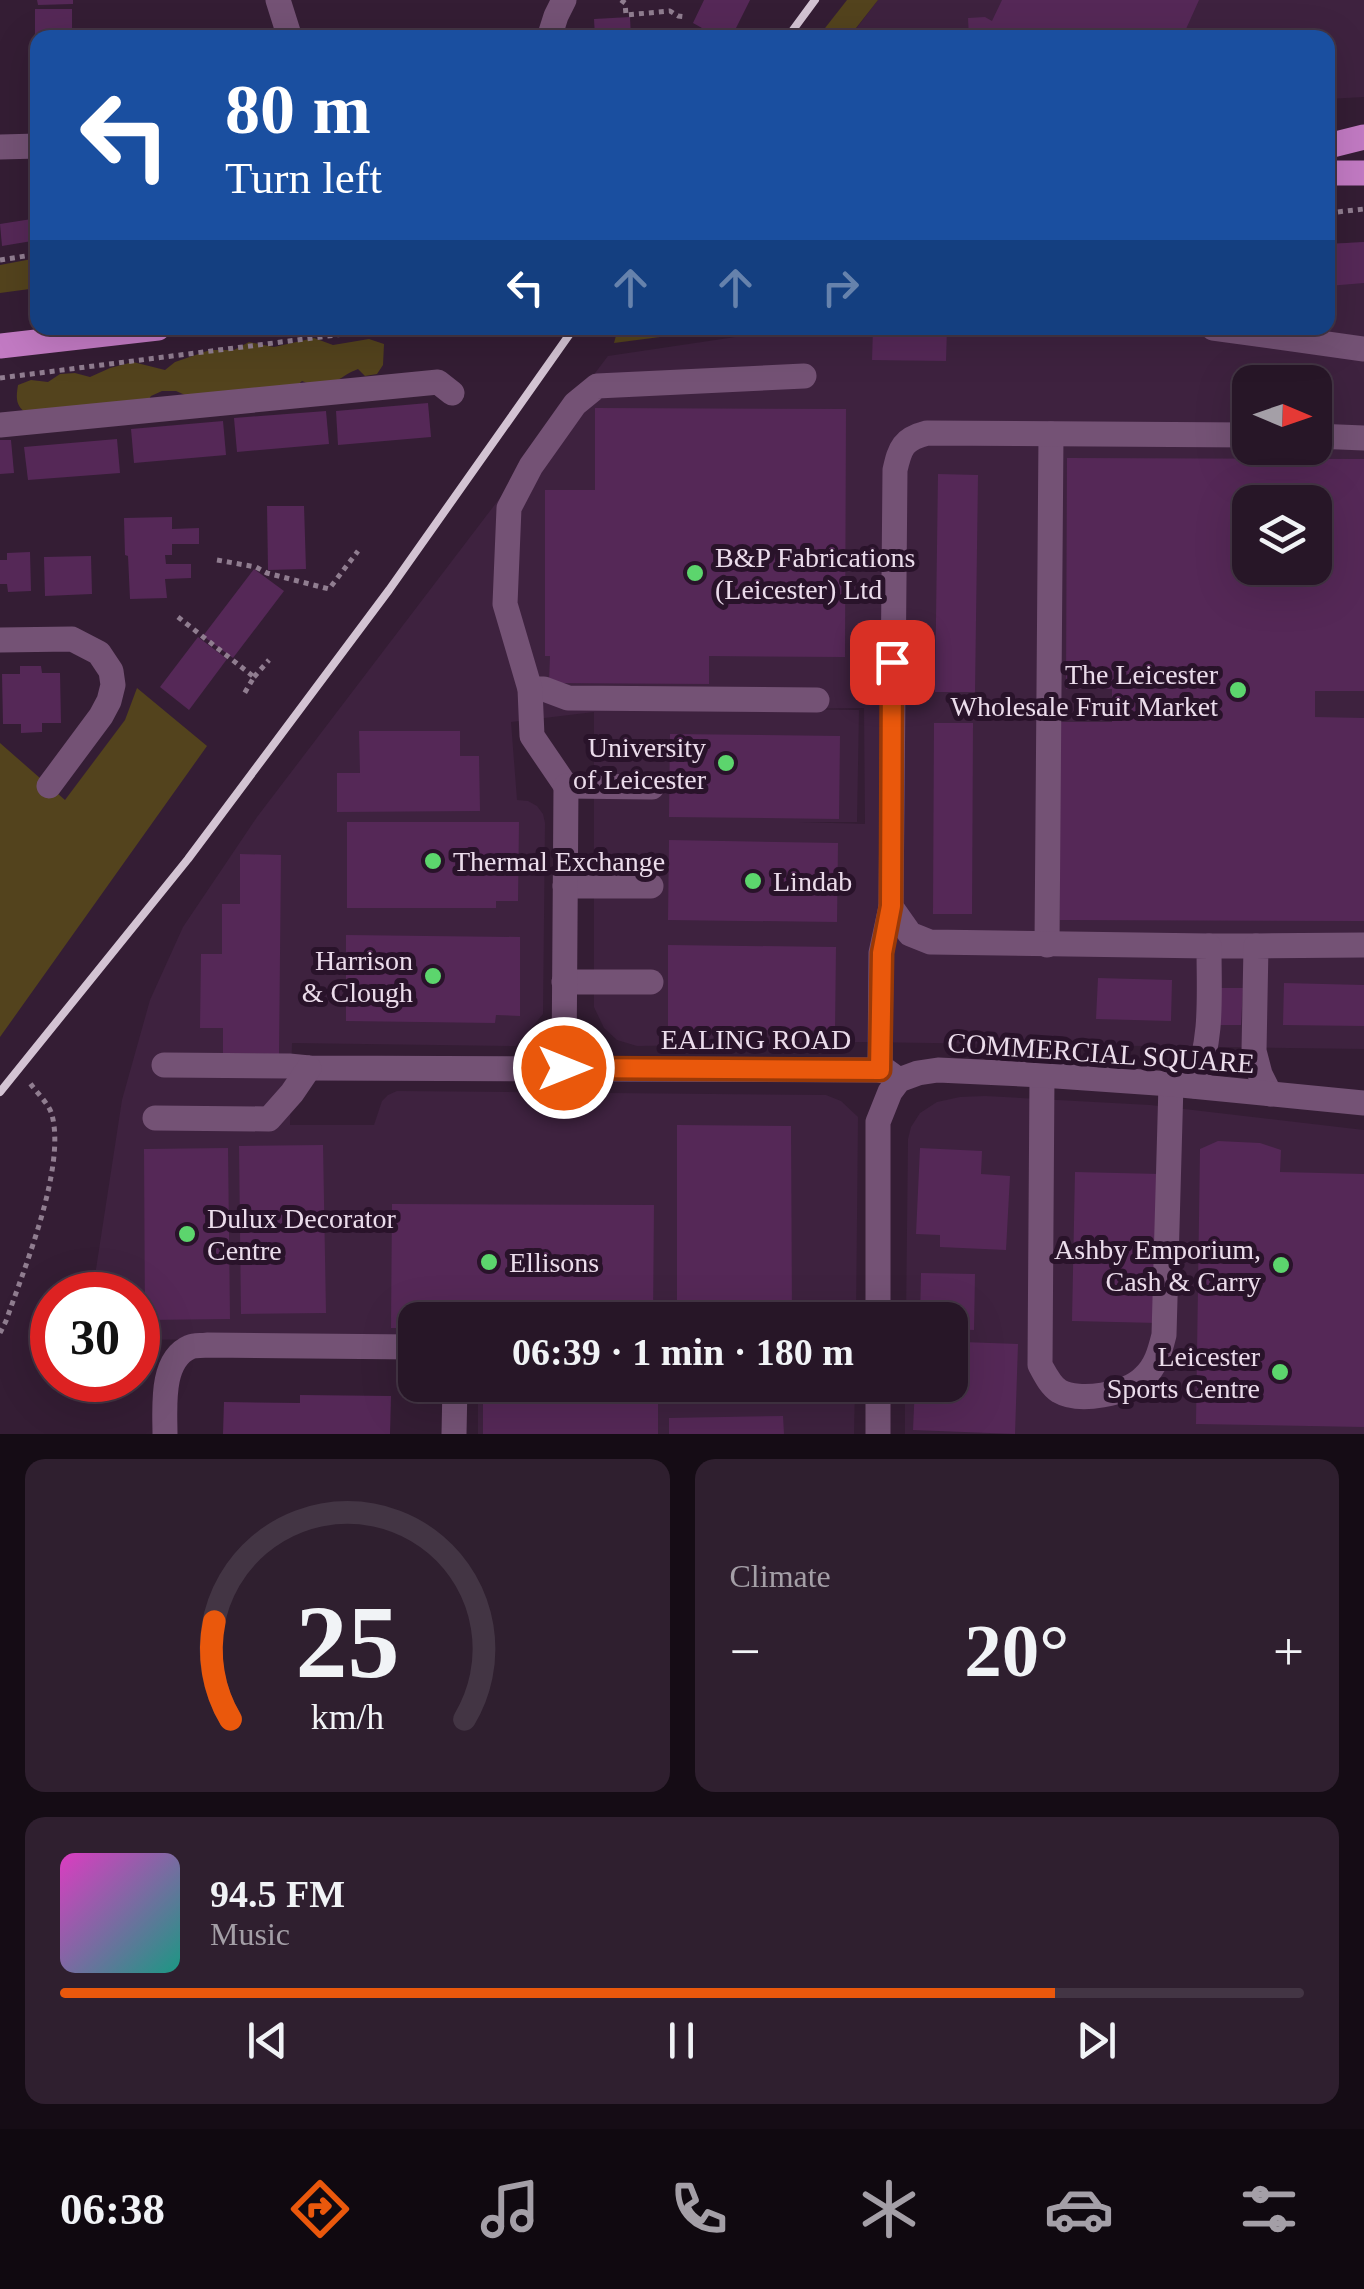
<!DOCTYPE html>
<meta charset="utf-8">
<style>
:root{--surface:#271627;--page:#2f1f2f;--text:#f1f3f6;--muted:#a49fa7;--line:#433544;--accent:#ea580c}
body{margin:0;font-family:"Times New Roman",serif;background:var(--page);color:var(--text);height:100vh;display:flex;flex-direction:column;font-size:38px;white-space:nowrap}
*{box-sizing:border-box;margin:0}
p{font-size:32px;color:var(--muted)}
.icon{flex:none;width:55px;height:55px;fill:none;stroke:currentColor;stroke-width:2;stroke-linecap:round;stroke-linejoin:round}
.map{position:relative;height:1434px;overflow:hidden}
.details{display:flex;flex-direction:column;gap:25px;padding:25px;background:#150c15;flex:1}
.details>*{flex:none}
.banner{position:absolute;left:30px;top:30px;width:1305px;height:305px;border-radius:20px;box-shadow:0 10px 40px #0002,0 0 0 2px var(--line);background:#1a4fa0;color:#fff;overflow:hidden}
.needle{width:65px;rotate:92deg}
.tools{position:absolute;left:1232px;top:365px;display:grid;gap:20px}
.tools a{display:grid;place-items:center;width:100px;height:100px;border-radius:20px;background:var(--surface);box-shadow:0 10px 40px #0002,0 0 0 2px var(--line);font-size:50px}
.speed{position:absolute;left:30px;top:1272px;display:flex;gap:20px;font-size:50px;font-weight:700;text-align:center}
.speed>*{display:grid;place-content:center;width:130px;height:130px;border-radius:50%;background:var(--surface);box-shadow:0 10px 40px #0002,0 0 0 2px var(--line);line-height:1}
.speed .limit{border:15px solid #d22;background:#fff;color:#111}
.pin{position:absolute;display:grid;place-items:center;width:85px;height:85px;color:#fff;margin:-42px;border-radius:20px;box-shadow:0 5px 15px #0006}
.me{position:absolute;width:110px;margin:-55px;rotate:90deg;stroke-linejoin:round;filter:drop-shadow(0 0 8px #0008)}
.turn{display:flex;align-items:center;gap:35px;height:210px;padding:0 30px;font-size:45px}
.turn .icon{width:130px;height:130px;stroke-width:2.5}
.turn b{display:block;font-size:70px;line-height:85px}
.lanes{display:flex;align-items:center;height:95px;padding:0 30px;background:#0003;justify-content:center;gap:50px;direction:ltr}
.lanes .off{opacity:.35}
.big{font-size:75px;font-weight:700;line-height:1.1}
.details .card{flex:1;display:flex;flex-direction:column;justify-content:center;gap:15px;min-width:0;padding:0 35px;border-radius:20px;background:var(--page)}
.details .dial{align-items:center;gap:0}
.dial svg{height:260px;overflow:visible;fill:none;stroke:var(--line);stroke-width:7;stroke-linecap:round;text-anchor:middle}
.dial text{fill:var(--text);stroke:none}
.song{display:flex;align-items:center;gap:30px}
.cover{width:120px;height:120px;border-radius:15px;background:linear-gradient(135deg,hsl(310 70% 55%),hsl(170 70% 35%))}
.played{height:10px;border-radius:5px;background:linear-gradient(90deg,var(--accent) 80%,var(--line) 80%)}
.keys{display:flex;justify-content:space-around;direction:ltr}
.heat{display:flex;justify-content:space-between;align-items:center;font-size:55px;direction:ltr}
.details .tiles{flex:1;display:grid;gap:25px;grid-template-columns:1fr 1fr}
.card:last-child{grid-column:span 2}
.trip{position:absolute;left:398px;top:1302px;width:570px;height:100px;border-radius:20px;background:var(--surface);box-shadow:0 10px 40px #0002,0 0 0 2px var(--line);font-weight:700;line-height:100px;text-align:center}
.tab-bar{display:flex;height:160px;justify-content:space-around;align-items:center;background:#100910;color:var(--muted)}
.tab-bar .icon{width:70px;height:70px}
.tab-bar .active{color:var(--accent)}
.tab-bar b{font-size:45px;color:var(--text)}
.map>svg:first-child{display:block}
.built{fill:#3e223f;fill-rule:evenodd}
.green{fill:#53431d}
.building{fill:#552857;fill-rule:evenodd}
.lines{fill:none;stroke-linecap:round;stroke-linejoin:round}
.path{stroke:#907d90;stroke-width:5;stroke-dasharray:5 5;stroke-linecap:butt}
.minor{stroke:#745275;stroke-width:25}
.major{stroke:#c27ac3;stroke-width:25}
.rail{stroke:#d3c3d3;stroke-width:8}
.route-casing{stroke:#983908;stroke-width:25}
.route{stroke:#ea580c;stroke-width:18}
.poi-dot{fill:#5cd56d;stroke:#29132a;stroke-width:4}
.labels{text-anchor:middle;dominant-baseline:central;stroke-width:10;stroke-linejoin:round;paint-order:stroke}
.poi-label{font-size:28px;fill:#ebdceb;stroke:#29132a;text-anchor:start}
.street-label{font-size:28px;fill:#ebdceb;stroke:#29132a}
</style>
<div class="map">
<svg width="1364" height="1434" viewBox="0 0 1364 1434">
<rect width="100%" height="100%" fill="#341d34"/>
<g class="built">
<path d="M878,0H1364V97L1328,99V38H849Z"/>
<path d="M1364,242V1049L861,1042L637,1046L617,1040L604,1028L594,1007V712L511,722L517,800L528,801L537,806L543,814L545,823L543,1014L516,1046L292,1043L290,1125H374L382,1101L388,1095L397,1091L826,1095L841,1101L858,1117L856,1320H415V1336L138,1340V1295H92L122,1100L150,1000L183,927L257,817L608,356L796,328H1328V244ZM1250,382H1315V448H1250ZM1250,502H1315V568H1250ZM864,708L865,824L799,822H857L859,710L770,709Z"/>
<path d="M985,1096L1150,1105L1364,1130V1434H905V1385H950V1320H906L908,1139L911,1127L920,1113L937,1102L960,1097Z"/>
<path d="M478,1385H855L854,1434H478Z"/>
</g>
<g class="green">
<path d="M847,0H878L849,37H818Z"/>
<path d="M37,258V288L0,293V265Z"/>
<path d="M618,328H729L614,343Z"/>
<path d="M314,338L333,345L369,339L384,344L383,365L377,374L365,376L358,369C332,379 333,395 302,381L293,389L192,398L176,391H162L151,396L147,402L28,414C15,406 16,398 18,385L31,380L48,382L60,374L75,373L90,377L110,368L133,362L165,370L175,362L210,350H234L249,342L274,347Z"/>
<path d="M137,688L207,746L0,1037V743L65,800L125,720Z"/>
</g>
<g class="building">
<path d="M37,0H73V4L38,5Z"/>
<path d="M704,0H750L736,28L742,32L739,38H720L693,23Z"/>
<path d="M1002,0H1199L1182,38H969L968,18L985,17L992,21Z"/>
<rect x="35" y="9" width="37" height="29"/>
<path d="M630,17L631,38H595L594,19Z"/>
<path d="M38,218V240L2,246L0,224Z"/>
<path d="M1364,242V283L1328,286V244Z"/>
<path d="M873,328H947L946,361L872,360Z"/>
<path d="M428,403L431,437L338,445L336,411Z"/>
<path d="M595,408L846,409L845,657L709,656V684L549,683L550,656H545V490H595Z"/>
<path d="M326,411L329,444L237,452L234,418Z"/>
<path d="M223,421L226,455L134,463L131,429Z"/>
<path d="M117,439L120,473L28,480L24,447Z"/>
<path d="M0,440H11L14,473L0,474Z"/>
<path d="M1067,458L1364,459V691H1315V717L1364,718V921L1060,920V722H1112V689H1066ZM1250,502H1315V568H1250Z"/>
<path d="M938,474L978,475L975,692H935Z"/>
<path d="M267,506H304L306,569L268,570Z"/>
<path d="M172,517V529L199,528V544H172V555H165L166,564H191V578L165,579L167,598L130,599L128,556L125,555L124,518Z"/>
<path d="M30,552L31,591L8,592L7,584H0V560H7V553Z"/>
<path d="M91,556L92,594L45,596L44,557Z"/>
<path d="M254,569L284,591L233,658L203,636Z"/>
<path d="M198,637L227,659L189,710L160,687Z"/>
<path d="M20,666H41L42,673H60L61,723H42V732L21,733V724H3L2,674H20Z"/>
<path d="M934,723H973L972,914H933Z"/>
<path d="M359,731H460V756H479L480,811L337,812V773H360Z"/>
<path d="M670,734L840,736L839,819L669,817Z"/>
<path d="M347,822H519L518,901H496V908H347Z"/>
<path d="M669,840L838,843L837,922L668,920Z"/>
<path d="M240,854L281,855L279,1054L223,1053V1028H200L201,954H222V904H240Z"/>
<path d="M346,935L520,937V1016L496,1015L495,1023L346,1021Z"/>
<path d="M668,945L836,947L835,1031L668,1029Z"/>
<path d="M1098,978L1172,980L1171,1021L1096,1019Z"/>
<path d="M1284,983L1364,985V1026L1283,1025Z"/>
<path d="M1220,988H1243L1241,1025H1218Z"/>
<path d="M677,1125L791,1126L792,1320H677Z"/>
<path d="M1218,1141L1260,1143L1281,1150L1280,1172L1364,1174V1427L1196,1424L1200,1149Z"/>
<path d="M323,1145L326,1313L241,1314L239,1146Z"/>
<path d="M228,1148L230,1319L145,1320L144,1149Z"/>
<path d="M920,1148L982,1151L981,1174L1010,1176L1006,1250L940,1247V1235L916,1234Z"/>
<path d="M1075,1172L1161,1174L1158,1323L1072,1321Z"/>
<path d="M392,1204L654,1205L653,1320H415V1328H391Z"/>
<path d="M921,1273L975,1274L974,1330L950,1329V1320H920Z"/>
<path d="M963,1342L1018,1344L1015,1434L913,1430L915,1385H950V1364H962Z"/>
<rect x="483" y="1385" width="175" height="49"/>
<path d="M677,1385H792V1398L677,1400Z"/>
<path d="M300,1395L391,1396L390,1434H223L224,1402L300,1403Z"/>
<path d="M783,1416L784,1434H669V1418Z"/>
</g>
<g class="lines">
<g class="path">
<path d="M621,0L625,3L626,15L670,11L678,16L687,17"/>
<path d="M1328,213L1364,209"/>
<path d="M0,260L38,254"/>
<path d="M0,378L391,328"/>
<path d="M217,560L256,567L267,573L329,589L358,551"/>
<path d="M178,617L254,677L244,694"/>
<path d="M254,677L269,660"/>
<path d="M0,1333L6,1321C24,1269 66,1168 52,1115C49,1104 37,1093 30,1083"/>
</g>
<g class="minor">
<path d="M278,0L290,38"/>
<path d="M549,38L556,16L564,0"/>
<path d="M0,147L38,146"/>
<path d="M1213,328L1364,349"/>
<path d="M0,425L438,382L452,393"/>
<path d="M1315,436L1364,438"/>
<path d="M0,640L72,639L99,653L111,671L113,685L109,701L101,716L49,786"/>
<path d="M530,689H544L568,698L817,700"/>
<path d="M566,786L532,736L530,689L505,604L509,508L531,466L575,404L597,386L804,376"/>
<path d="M566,786L652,787"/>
<path d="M565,886H651"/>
<path d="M1047,945L1051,434"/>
<path d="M1209,946H1256"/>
<path d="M564,982H651"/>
<path d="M164,1065L289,1066L309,1068L880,1070L888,1072L899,1080"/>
<path d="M564,1068L566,786"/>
<path d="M880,1070L881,953L891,907"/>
<path d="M1042,1075L1040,1365C1045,1374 1050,1385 1059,1391C1079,1403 1127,1394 1143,1378C1156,1367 1160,1351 1164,1335L1171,1084"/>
<path d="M1195,1086C1213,1036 1209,999 1209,946L930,942L910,934L891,907L895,470C900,448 903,439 927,433L1250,435"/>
<path d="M1270,1094L1260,1074L1254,1051L1256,946L1364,945"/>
<path d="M155,1118L269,1119L292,1093L309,1068"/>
<path d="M878,1320V1122L890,1092L899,1080L918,1073L938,1070L1042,1075L1171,1084L1364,1103"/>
<path d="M878,1385V1434"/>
<path d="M165,1434C165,1408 160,1360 190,1347C195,1345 201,1346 207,1345L415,1347"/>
<path d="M454,1434L455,1385"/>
</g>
<g class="major">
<path d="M1328,146L1364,137"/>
<path d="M1328,173H1364"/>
<path d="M0,346L158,328"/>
</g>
<g class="rail">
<path d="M787,38L815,0"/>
<path d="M0,1092L188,859L389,590L574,328"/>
</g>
</g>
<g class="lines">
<defs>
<path id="route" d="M564,1068L880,1070L882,953L891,906L892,662"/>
</defs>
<use href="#route" class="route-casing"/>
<use href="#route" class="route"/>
</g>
<g class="poi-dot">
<circle cx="695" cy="573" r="10"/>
<circle cx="1238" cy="690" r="10"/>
<circle cx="726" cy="763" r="10"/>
<circle cx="433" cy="861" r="10"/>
<circle cx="753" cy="881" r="10"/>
<circle cx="433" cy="976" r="10"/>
<circle cx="187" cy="1234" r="10"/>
<circle cx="489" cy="1262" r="10"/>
<circle cx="1281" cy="1265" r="10"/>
<circle cx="1280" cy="1372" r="10"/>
</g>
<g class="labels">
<g class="poi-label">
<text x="715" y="557">B&amp;P Fabrications<tspan x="715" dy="32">(Leicester) Ltd</tspan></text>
<text x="1218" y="674" text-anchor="end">The Leicester<tspan x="1218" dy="32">Wholesale Fruit Market</tspan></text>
<text x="706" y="747" text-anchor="end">University<tspan x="706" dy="32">of Leicester</tspan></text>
<text x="453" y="861">Thermal Exchange</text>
<text x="773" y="881">Lindab</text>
<text x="413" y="960" text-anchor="end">Harrison<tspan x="413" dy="32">&amp; Clough</tspan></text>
<text x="207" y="1218">Dulux Decorator<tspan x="207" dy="32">Centre</tspan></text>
<text x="1261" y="1249" text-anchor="end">Ashby Emporium,<tspan x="1261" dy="32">Cash &amp; Carry</tspan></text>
<text x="509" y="1262">Ellisons</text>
<text x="1260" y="1356" text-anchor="end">Leicester<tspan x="1260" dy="32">Sports Centre</tspan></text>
</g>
<g class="street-label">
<text x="756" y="1039">EALING ROAD</text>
<text transform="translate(1101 1053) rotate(4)">COMMERCIAL SQUARE</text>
</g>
</g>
</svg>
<div class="tools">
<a><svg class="needle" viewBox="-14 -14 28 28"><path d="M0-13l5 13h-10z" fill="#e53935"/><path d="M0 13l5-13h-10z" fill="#a49fa7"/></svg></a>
<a><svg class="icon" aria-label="layers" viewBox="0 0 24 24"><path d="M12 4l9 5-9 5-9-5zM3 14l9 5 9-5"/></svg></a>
</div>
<div class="speed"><div class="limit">30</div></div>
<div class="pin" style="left:892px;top:662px;background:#d93025"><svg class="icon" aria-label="arrive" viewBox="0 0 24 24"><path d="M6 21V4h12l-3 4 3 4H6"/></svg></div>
<svg class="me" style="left:564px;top:1068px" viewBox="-20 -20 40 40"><circle r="17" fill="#ea580c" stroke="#fff" stroke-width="3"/><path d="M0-11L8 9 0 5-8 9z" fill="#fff"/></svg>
<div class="trip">06:39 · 1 min · 180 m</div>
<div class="banner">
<div class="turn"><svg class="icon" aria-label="left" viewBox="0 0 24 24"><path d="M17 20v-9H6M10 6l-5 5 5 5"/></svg><div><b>80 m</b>Turn left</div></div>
<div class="lanes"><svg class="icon" aria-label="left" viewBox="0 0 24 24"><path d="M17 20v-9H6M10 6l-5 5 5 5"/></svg><svg class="icon off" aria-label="ahead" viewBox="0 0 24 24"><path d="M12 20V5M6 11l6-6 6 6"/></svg><svg class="icon off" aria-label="ahead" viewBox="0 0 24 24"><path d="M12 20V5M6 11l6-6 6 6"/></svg><svg class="icon off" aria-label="right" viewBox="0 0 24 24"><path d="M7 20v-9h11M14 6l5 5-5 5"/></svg></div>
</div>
</div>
<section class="details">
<div class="tiles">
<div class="card dial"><svg viewBox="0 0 100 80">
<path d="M14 69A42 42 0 1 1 86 69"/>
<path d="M14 69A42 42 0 0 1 9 39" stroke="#ea580c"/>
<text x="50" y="56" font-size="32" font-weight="700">25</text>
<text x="50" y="72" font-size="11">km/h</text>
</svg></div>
<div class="card"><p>Climate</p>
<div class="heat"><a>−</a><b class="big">20°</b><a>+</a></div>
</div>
<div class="card">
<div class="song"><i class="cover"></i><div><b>94.5 FM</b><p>Music</p></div></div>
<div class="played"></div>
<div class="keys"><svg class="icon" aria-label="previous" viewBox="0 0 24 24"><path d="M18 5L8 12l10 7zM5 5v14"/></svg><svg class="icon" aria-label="pause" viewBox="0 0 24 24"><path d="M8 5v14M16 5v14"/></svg><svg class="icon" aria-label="next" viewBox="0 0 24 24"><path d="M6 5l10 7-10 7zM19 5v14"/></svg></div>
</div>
</div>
</section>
<nav class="tab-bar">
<b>06:38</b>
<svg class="icon active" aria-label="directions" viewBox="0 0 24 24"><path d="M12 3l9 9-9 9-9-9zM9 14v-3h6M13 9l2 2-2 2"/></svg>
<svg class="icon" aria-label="music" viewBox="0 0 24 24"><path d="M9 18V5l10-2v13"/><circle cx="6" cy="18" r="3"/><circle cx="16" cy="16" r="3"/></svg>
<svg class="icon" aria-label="phone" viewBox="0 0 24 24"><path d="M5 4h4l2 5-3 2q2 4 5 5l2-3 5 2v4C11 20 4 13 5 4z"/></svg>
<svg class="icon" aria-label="climate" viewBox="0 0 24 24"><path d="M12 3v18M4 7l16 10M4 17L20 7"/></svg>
<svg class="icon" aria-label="car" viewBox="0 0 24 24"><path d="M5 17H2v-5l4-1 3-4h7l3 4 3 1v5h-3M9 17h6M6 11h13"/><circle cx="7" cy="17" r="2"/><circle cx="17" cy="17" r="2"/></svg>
<svg class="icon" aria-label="filters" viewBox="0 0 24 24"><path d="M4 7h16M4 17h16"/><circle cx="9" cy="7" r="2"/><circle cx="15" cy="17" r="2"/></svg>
</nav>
